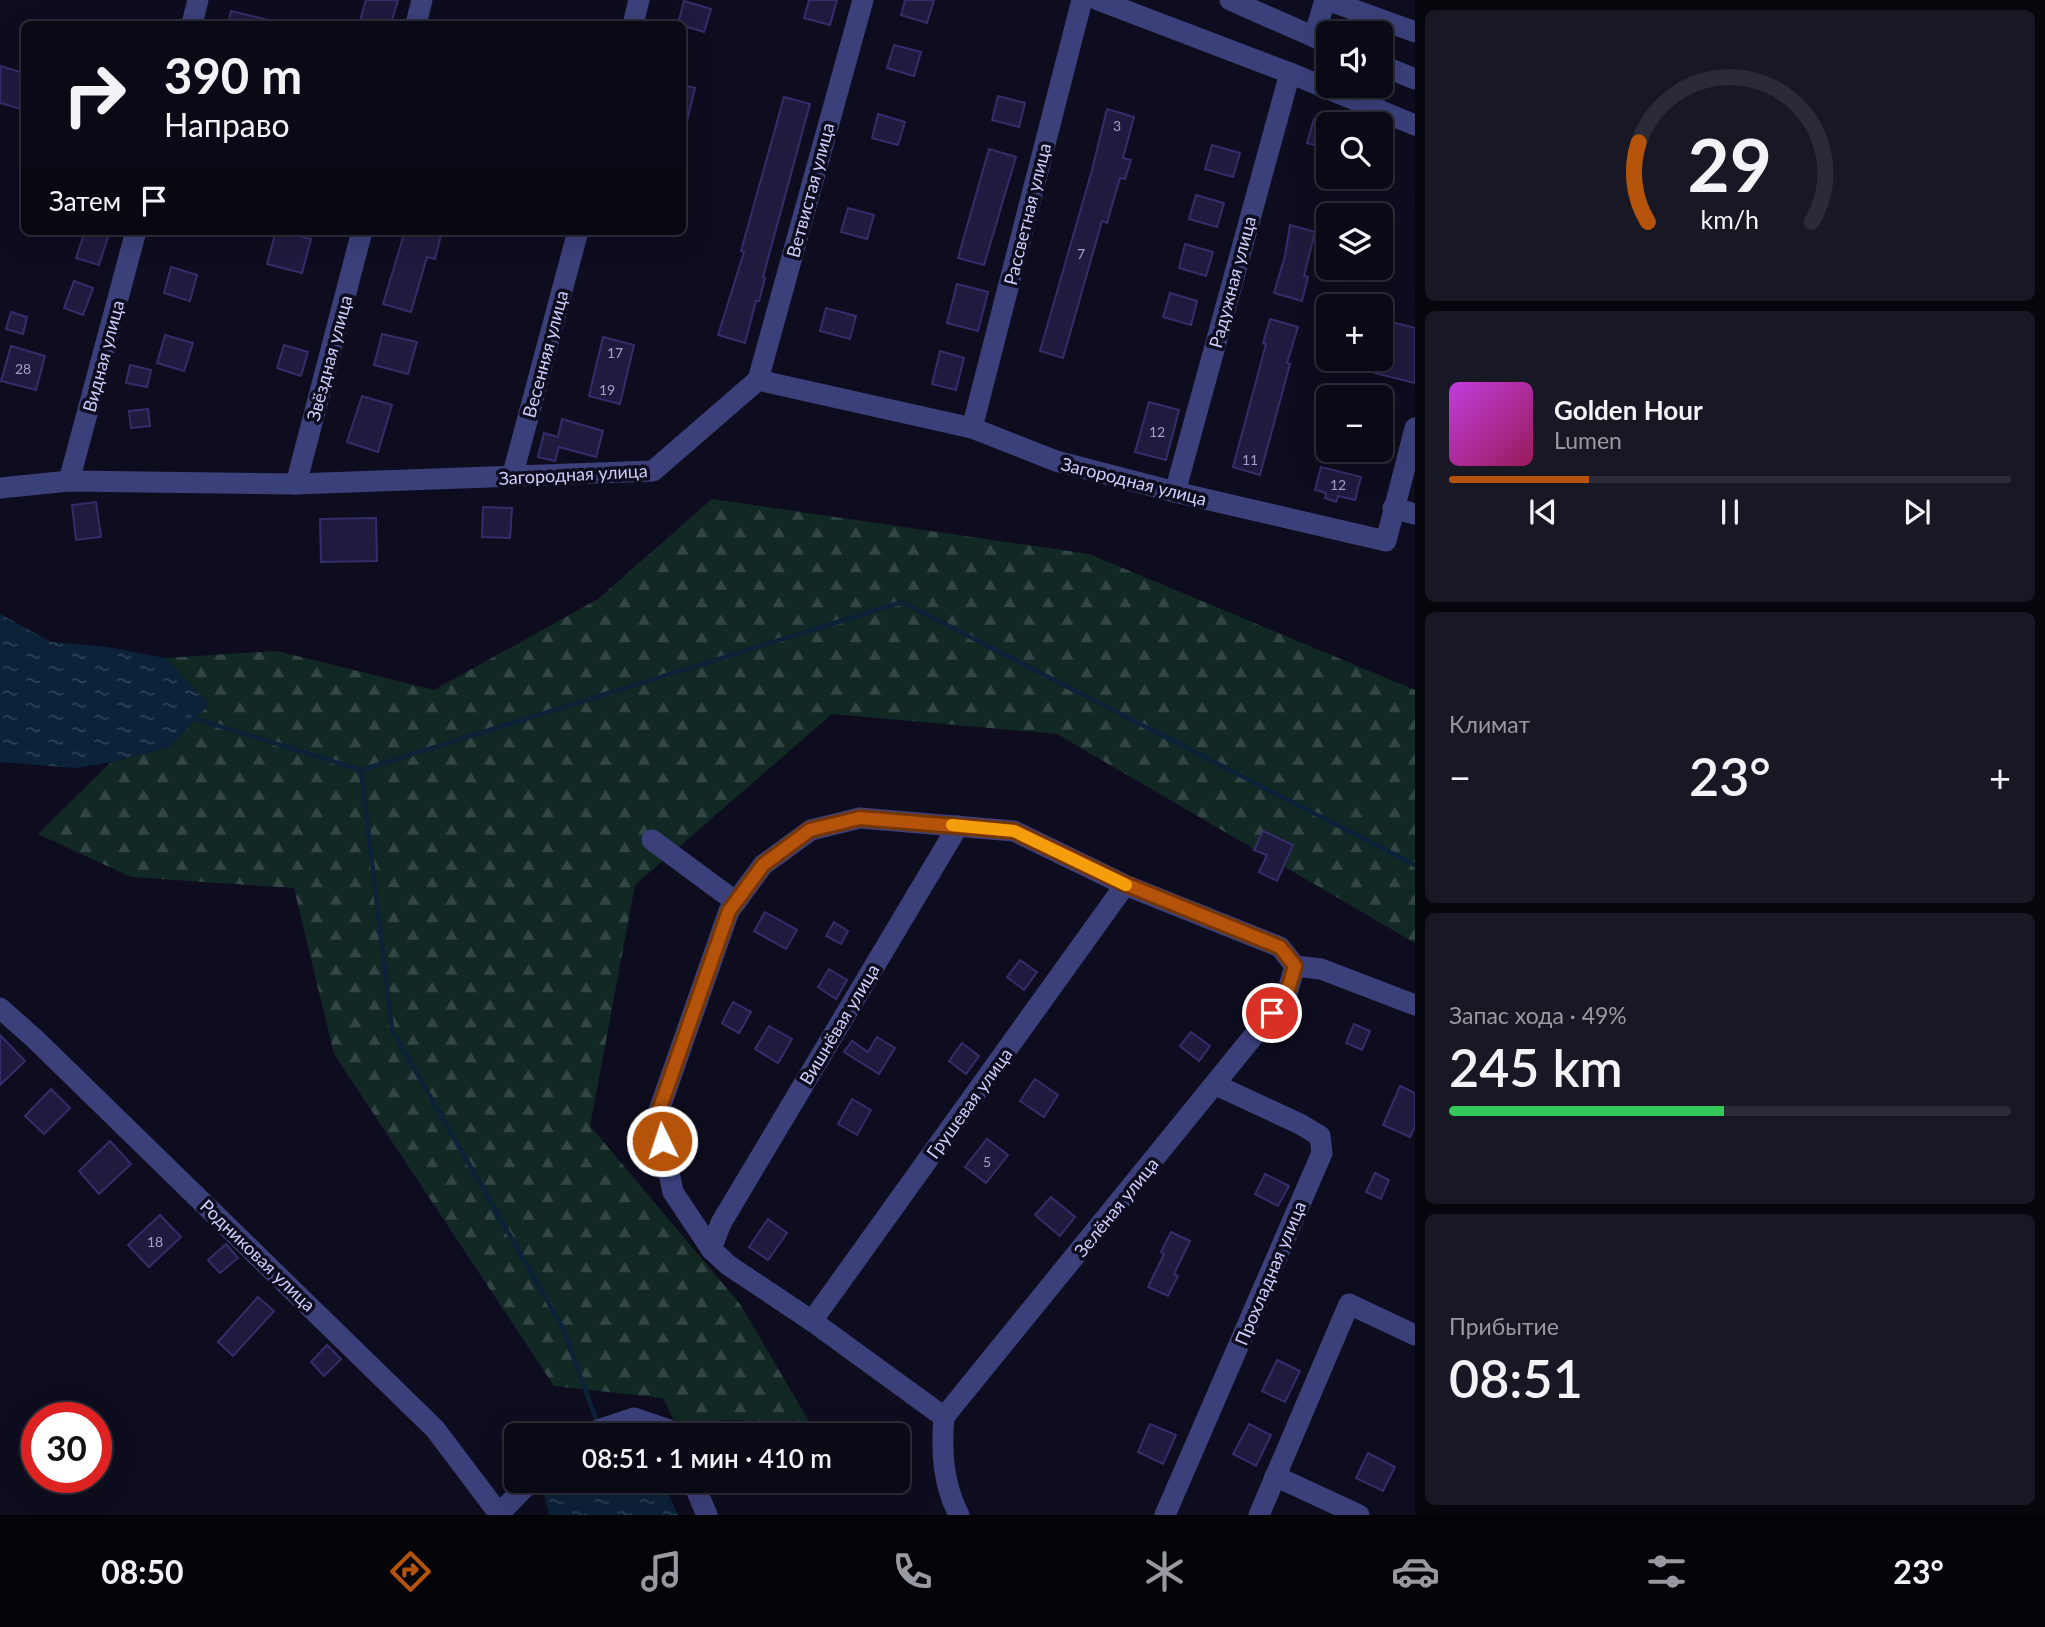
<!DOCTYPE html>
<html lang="ru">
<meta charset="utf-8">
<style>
:root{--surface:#0a0a17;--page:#181824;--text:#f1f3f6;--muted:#999aa1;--line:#2a2b36;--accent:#b45309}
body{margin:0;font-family:Lato,sans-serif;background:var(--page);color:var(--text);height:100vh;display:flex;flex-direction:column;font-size:26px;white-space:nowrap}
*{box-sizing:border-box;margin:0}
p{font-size:23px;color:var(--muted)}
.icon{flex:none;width:38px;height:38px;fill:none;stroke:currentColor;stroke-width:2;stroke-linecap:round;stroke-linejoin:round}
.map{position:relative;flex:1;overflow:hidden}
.sheet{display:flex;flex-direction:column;gap:10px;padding:10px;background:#06060d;width:630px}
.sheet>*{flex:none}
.guide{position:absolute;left:21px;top:21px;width:665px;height:214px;border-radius:10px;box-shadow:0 7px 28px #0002,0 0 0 2px var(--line);background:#0a0a17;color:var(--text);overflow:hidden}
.tools{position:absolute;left:1316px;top:21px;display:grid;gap:14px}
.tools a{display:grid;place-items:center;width:77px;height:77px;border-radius:10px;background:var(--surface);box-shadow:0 7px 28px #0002,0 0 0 2px var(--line);font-size:35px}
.speed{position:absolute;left:21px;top:1402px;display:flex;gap:14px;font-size:35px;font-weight:700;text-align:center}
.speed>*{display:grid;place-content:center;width:91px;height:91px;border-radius:50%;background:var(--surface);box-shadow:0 7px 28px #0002,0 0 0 2px var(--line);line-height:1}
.speed .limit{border:10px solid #d22;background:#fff;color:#111}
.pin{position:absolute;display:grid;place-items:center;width:60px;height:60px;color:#fff;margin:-30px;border:4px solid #fff;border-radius:50%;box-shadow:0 2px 7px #0007}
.me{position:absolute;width:77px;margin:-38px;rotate:356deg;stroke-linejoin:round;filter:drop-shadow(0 0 5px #0008)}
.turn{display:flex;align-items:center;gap:24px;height:147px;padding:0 28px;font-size:32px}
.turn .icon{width:91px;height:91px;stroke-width:2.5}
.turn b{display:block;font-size:49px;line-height:60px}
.then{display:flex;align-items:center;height:66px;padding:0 28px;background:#0003;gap:14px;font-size:26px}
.big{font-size:52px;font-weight:600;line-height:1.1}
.sheet .card{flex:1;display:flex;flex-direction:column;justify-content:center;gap:10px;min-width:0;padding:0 24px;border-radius:10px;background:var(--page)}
.sheet .dial{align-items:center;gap:0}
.dial svg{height:182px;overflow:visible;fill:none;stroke:var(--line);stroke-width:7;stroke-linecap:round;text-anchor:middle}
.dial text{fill:var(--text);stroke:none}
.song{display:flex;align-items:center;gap:21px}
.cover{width:84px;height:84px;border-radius:10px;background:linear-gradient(135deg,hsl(290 70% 55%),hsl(330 70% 35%))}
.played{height:7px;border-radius:4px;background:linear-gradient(90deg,var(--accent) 25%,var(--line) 25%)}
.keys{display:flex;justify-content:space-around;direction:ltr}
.heat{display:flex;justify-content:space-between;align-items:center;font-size:38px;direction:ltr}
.charge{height:10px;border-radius:5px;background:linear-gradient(90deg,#34c759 49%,var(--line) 0)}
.trip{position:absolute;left:504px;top:1423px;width:406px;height:70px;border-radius:10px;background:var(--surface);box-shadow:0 7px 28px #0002,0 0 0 2px var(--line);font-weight:600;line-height:70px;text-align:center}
.dock{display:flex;height:112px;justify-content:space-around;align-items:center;background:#040409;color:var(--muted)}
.dock .icon{width:49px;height:49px}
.dock .selected{color:var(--accent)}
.dock b{font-size:32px;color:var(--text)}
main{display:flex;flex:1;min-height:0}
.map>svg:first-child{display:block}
.forest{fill:url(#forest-firs)}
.water{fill:url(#water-ripples)}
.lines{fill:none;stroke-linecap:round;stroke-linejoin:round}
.stream{stroke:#0c2239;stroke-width:4.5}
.building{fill:#1e1b3e;stroke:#332e69;stroke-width:2}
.minor{stroke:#3b407b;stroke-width:21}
.route-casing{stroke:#753606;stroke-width:18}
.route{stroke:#b45309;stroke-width:12}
.slow{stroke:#f59e0b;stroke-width:12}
.labels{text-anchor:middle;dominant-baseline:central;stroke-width:7;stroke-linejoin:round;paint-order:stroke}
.number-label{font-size:14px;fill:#a2a1cc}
.street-label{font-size:18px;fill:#cecefc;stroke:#0e0d1f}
</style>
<main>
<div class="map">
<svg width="1415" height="1515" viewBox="0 0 1415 1515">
<defs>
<pattern id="forest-firs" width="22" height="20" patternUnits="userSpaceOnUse" patternTransform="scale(1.75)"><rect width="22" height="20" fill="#112824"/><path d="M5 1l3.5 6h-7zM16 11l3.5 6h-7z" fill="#324645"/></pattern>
<pattern id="water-ripples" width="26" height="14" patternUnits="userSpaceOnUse" patternTransform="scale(1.75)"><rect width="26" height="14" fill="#0c2239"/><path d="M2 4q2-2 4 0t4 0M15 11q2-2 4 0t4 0" fill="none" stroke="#2e4157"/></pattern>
</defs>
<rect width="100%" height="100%" fill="#0e0d1f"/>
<path class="forest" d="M712,499L1089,554L1415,690V943L1057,734L832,714L635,885L590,1126L740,1304L810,1423L720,1420L700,1435H681L663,1398L554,1386L334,1054L294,888L131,877L38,834L111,762L170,747L209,704L165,658L277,651L434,690L598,599Z"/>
<g class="water">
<path d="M0,614L51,642L107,647L165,658L209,704L170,747L111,762L75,768L0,762Z"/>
<path d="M552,1481H662L678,1515H549L543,1490Z"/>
</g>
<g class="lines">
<g class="stream">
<path d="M193,718L361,770L902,602L1415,865"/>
<path d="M361,770L392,1030L563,1328L597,1422"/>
</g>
</g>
<g class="building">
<path d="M366,0H398L391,24H359Z"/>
<path d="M809,0H837L830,25L804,18Z"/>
<path d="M905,0H934L927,23L901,15Z"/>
<path d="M684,1L711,9L704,32L678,24Z"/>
<path d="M231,11L268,20L267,24H228Z"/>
<path d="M894,45L921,52L914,76L887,68Z"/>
<path d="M0,66L24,73V110L0,103Z"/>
<path d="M682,85L695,88L687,121H682Z"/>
<path d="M998,96L1025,103L1019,127L992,120Z"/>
<path d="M784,97L810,104L763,277L765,278L759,301H756L745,343L718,335L744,252L741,251Z"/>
<path d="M1107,109L1134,117L1123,158L1131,160L1125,179L1120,178L1107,223L1102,221L1063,358L1040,351L1092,170Z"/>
<path d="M878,114L905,122L898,145L872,138Z"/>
<path d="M1314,119L1328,123V149L1307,143Z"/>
<path d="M1212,145L1240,153L1233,177L1205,169Z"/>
<path d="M989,149L1016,157L984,265L958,258Z"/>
<path d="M1196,195L1224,203L1217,227L1189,219Z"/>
<path d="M848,208L874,215L867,239L841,232Z"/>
<path d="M1290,225L1315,232L1304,276L1308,277L1302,301L1274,293L1285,256Z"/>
<path d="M85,231H100L109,234L99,265L76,258Z"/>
<path d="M276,231L311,239L302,273L267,264Z"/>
<path d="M405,231H442L435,259L427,257L411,312L383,304Z"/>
<path d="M1185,244L1213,252L1206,276L1179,268Z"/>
<path d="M171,267L197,275L190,301L164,293Z"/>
<path d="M74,281L93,288L83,315L64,308Z"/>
<path d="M957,284L988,292L978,331L947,323Z"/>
<path d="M1170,293L1197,301L1191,325L1163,317Z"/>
<path d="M826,308L856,316L850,339L820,331Z"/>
<path d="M11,312L27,317L23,334L6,329Z"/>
<path d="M1270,319L1298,327L1287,363L1290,364L1260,475L1233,467L1266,344L1263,343Z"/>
<path d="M1388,321L1415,328V383L1375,373Z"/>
<path d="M382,334L417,342L408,374L374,365Z"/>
<path d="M165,335L193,343L184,371L157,363Z"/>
<path d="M603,337L634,345L620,404L589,396Z"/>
<path d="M284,345L308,352L301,376L277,368Z"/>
<path d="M11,346L45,356L36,390L1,381Z"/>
<path d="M940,351L964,358L956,390L932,384Z"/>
<path d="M130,365L151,370L147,387L126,383Z"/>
<path d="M362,396L392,405L378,452L347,442Z"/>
<path d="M1149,402L1179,410L1166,460L1135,452Z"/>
<path d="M148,409L150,426L131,428L129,411Z"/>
<path d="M562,419L603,431L596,457L559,447L555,461L538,457L544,433L558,437Z"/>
<path d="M1321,467L1361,477L1355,500L1338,496L1336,502L1325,498L1326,493L1315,490Z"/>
<path d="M96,502L101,537L76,540L72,505Z"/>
<path d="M483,507L512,508L510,538L482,537Z"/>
<path d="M376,518L377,561L321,562L320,519Z"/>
<path d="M1263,831L1293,845L1277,881L1259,872L1267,855L1254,850Z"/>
<path d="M765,912L797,930L786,949L754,931Z"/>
<path d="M834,922L848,931L841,944L826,936Z"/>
<path d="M1020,960L1037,972L1024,990L1007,977Z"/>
<path d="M829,969L847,980L836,999L818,987Z"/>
<path d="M733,1002L751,1012L739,1033L722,1023Z"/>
<path d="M1354,1024L1370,1031L1362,1050L1346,1043Z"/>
<path d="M769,1026L792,1039L778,1063L755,1049Z"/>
<path d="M1191,1032L1210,1046L1199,1061L1180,1046Z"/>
<path d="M0,1035L25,1061L0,1085Z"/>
<path d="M877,1037L895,1048L879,1074L844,1052L852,1041L868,1052Z"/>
<path d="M962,1043L979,1056L966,1074L949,1061Z"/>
<path d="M1035,1079L1058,1095L1044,1117L1020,1101Z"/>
<path d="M1400,1086L1415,1093V1126L1410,1137L1383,1125Z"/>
<path d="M51,1089L70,1108L44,1134L25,1116Z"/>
<path d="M852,1099L871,1110L857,1135L838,1124Z"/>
<path d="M987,1139L1008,1155L986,1183L965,1167Z"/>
<path d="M110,1141L131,1164L99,1194L79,1171Z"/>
<path d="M1375,1173L1389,1180L1381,1199L1366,1192Z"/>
<path d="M1265,1174L1289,1186L1278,1206L1255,1194Z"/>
<path d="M1051,1197L1075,1217L1060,1236L1035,1215Z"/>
<path d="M160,1215L181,1237L149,1267L128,1245Z"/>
<path d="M768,1219L787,1233L768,1260L749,1247Z"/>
<path d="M1171,1232L1190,1241L1174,1274L1178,1276L1168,1296L1148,1287L1164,1254L1161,1252Z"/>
<path d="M226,1244L238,1258L220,1273L208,1260Z"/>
<path d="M258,1297L274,1311L233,1356L218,1342Z"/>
<path d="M327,1345L341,1359L324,1376L311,1362Z"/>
<path d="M1277,1360L1300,1371L1285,1402L1262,1391Z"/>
<path d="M1150,1424L1176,1435L1163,1464L1138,1452Z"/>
<path d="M1249,1424L1271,1435L1256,1466L1233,1454Z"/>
<path d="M1368,1453L1395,1467L1383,1491L1356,1478Z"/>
</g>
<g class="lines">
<g class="minor">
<path d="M1098,0L1290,73L1415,125"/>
<path d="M1230,0L1328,43"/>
<path d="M1327,0L1415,32"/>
<path d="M192,24L198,0"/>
<path d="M416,24L422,0"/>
<path d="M633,24L639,0"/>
<path d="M1314,37L1325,0"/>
<path d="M1381,65L1415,79"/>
<path d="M758,380L972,428L1056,461L1175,492L1386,541L1415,428"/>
<path d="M758,380L863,0"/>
<path d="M972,428L1082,0"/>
<path d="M512,477L578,231"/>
<path d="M69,481L136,231"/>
<path d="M296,484L362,231"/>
<path d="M0,488L69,481L296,484L653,471L758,380"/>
<path d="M1175,492L1290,73"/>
<path d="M1393,508L1415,514"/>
<path d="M958,826L721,1223L711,1249L728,1265L812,1321L944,1417C941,1451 943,1484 959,1515"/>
<path d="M652,840L736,902"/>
<path d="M1295,966L1321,969L1415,1005"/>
<path d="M0,1008L35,1039L435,1429L500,1515"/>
<path d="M711,1249L673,1192L657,1116L729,911L763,865L811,830L860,818L1014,831L1125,885L1280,947L1295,966L1286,996L944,1417"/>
<path d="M812,1321L1125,885"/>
<path d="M583,1435L634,1418L669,1430L672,1435"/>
<path d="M1275,1476L1359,1515"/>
<path d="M692,1480L707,1515"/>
<path d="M499,1514L532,1480"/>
<path d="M1165,1515L1322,1153L1320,1136L1300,1124L1216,1085"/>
<path d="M1259,1515L1349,1304L1415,1335"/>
</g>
</g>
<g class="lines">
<defs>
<path id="route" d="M662,1141L657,1116L729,911L763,865L810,830L860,818L1014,831L1125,884L1280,947L1295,966L1286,996L1272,1013"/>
</defs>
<use href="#route" class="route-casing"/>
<use href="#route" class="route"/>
<path class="slow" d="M952,825L1014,831L1126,885"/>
</g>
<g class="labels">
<g class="number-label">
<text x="1117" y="125">3</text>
<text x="1081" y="253">7</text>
<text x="615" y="352">17</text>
<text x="23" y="368">28</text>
<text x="607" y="389">19</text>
<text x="1157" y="431">12</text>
<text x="1250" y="459">11</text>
<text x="1338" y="484">12</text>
<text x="987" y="1161">5</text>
<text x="155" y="1241">18</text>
</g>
<g class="street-label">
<text transform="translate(810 190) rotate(-75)">Ветвистая улица</text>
<text transform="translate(1027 214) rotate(-76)">Рассветная улица</text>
<text transform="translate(1232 282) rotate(-75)">Радужная улица</text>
<text transform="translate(545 354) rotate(-75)">Весенняя улица</text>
<text transform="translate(103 356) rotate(-75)">Видная улица</text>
<text transform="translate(329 358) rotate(-75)">Звёздная улица</text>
<text transform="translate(573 474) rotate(-3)">Загородная улица</text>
<text transform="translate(1134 481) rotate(14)">Загородная улица</text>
<text transform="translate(839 1024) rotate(-59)">Вишнёвая улица</text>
<text transform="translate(969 1103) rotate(-54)">Грушевая улица</text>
<text transform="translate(1116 1207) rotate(-51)">Зелёная улица</text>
<text transform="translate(258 1255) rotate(44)">Родниковая улица</text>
<text transform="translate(1270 1273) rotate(-67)">Прохладная улица</text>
</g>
</g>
</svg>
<div class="tools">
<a><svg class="icon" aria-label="sound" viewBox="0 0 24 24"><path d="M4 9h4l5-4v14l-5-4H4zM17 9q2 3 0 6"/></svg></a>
<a><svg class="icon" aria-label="search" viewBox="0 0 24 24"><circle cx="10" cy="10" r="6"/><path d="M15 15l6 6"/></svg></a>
<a><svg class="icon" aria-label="layers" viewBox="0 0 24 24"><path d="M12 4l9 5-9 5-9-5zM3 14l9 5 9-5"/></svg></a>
<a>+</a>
<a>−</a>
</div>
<div class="speed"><div class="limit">30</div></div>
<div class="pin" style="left:1272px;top:1013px;background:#d93025"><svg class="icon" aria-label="arrive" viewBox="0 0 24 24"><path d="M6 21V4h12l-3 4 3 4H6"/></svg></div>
<svg class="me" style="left:662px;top:1141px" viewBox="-20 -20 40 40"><circle r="17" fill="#b45309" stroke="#fff" stroke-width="3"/><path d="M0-11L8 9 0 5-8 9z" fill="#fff"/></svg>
<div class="trip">08:51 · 1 мин · 410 m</div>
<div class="guide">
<div class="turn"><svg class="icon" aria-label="right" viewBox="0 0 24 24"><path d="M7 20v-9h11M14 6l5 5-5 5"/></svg><div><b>390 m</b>Направо</div></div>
<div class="then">Затем<svg class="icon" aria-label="arrive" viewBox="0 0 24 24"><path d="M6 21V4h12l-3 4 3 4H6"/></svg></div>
</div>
</div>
<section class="sheet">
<div class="card dial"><svg viewBox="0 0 100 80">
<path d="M14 69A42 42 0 1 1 86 69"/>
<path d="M14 69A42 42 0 0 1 10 34" stroke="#b45309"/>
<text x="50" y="56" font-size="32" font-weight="700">29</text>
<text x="50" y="72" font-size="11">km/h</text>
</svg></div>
<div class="card">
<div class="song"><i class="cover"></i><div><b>Golden Hour</b><p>Lumen</p></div></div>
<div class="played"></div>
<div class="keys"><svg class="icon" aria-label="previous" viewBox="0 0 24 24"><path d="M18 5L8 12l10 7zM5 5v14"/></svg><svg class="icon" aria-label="pause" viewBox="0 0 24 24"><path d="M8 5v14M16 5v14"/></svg><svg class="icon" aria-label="next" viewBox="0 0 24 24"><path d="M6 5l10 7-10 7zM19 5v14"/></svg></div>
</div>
<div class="card"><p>Климат</p>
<div class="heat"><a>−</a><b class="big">23°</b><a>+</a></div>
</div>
<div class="card"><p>Запас хода · 49%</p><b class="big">245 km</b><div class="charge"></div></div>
<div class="card"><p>Прибытие</p><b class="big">08:51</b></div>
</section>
</main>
<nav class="dock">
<b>08:50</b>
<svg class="icon selected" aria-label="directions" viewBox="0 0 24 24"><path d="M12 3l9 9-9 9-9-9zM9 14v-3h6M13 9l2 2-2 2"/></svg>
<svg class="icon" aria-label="music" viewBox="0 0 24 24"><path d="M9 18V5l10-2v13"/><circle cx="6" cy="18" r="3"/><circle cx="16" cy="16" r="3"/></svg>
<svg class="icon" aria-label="phone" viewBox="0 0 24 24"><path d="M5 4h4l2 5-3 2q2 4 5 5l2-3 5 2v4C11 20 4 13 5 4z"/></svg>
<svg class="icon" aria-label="climate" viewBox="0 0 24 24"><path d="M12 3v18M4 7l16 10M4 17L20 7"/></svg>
<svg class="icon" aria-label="car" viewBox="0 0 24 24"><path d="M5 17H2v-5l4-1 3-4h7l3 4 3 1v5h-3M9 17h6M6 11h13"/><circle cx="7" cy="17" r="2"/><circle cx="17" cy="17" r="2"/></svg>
<svg class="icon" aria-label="filters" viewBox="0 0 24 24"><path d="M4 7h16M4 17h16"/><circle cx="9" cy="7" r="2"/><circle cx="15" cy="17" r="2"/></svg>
<b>23°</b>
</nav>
